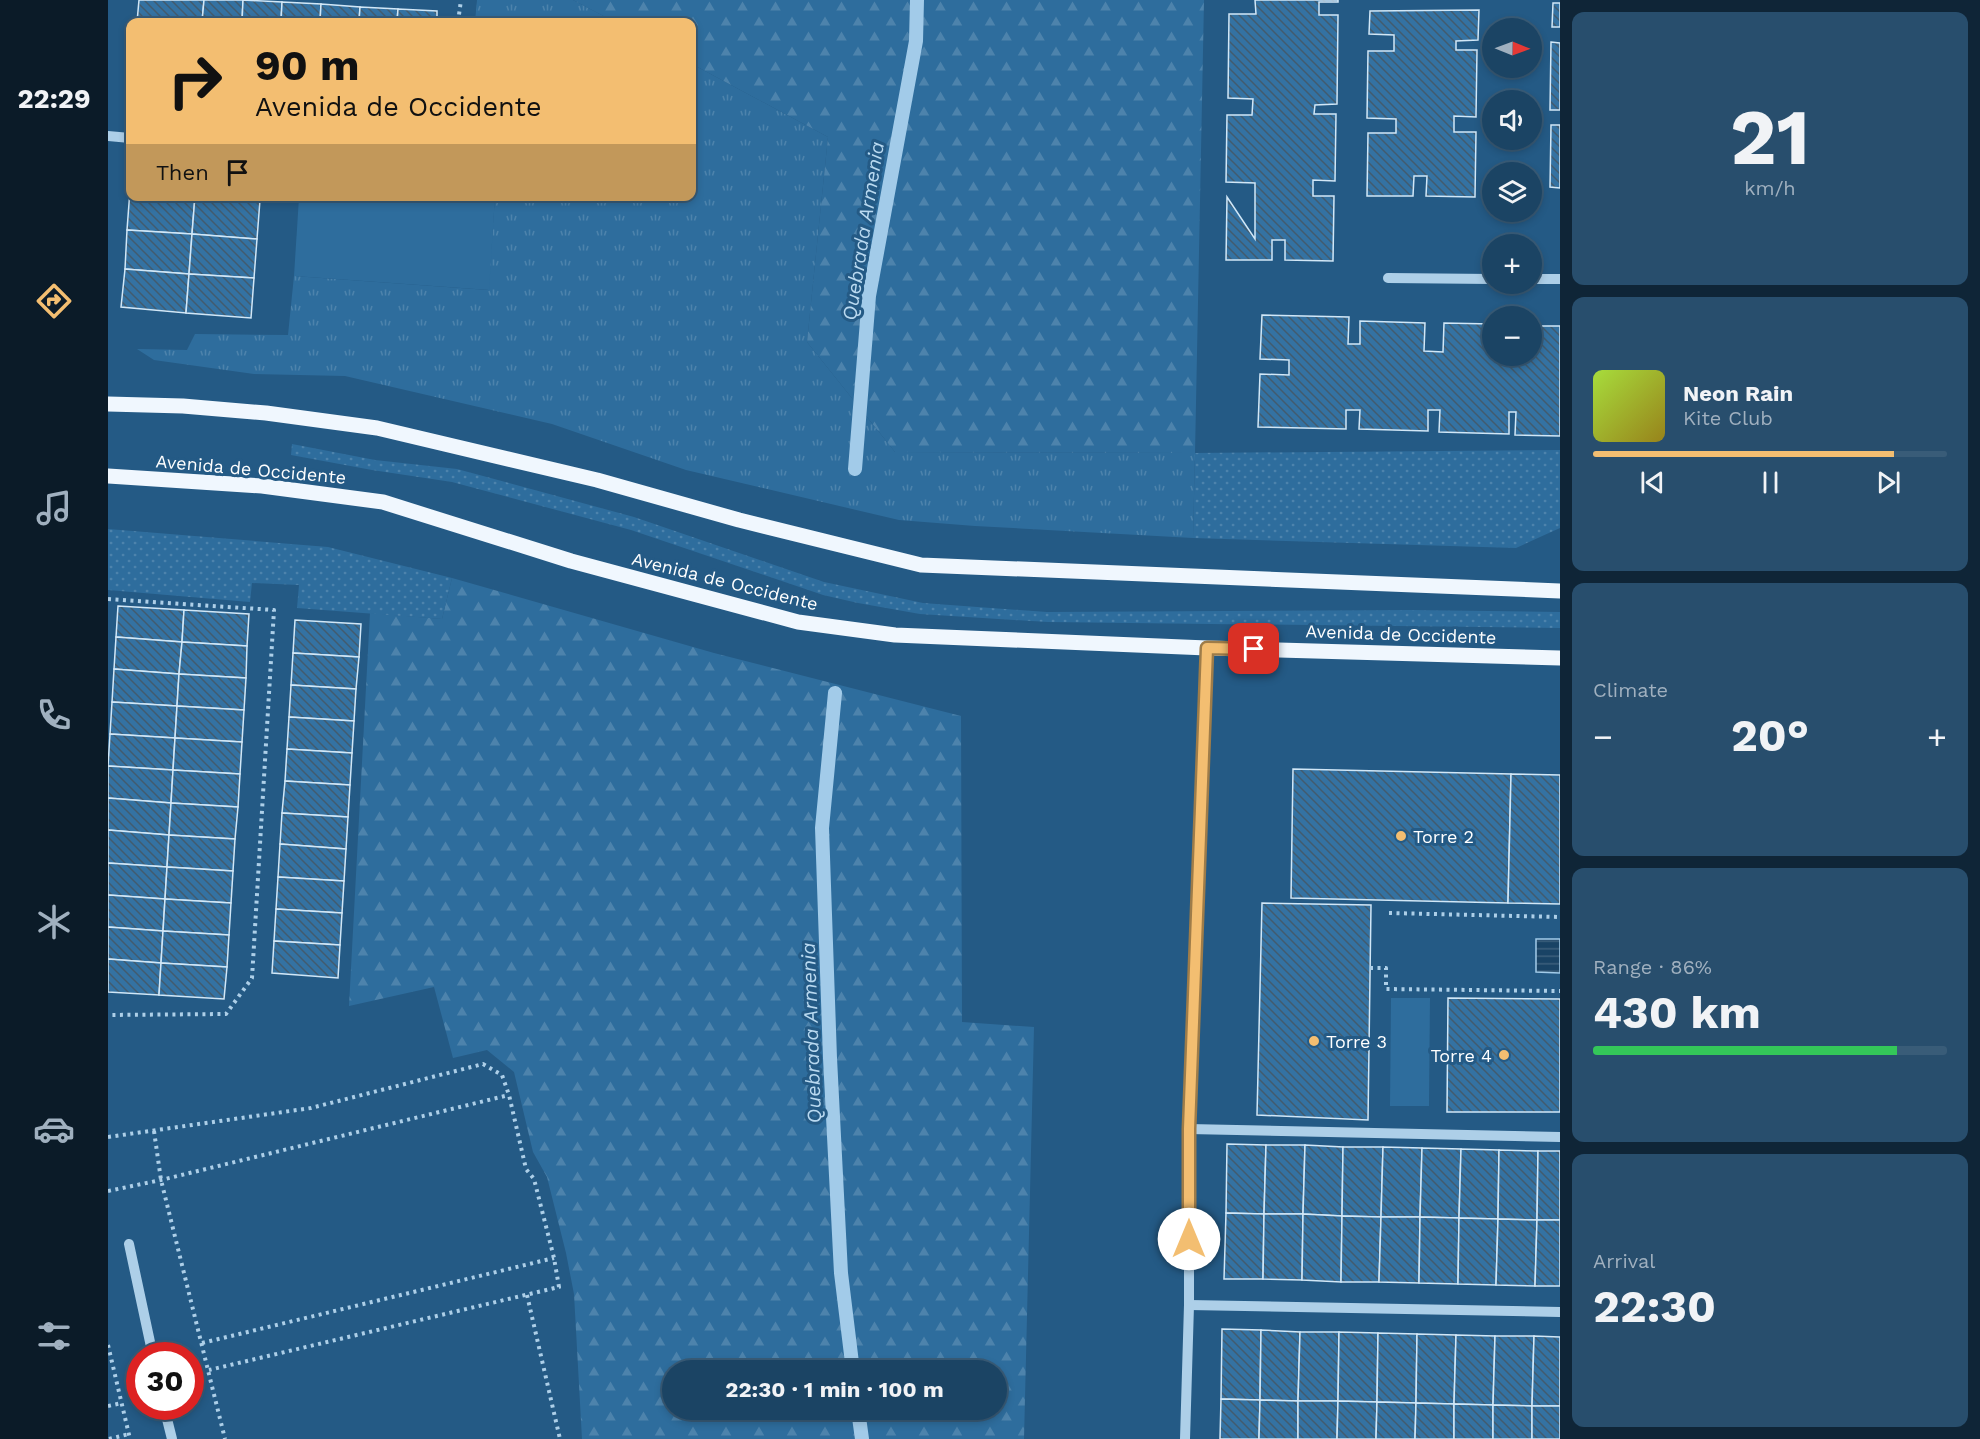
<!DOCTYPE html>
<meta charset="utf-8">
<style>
:root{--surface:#1b4464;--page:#284e6d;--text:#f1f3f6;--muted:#a0b0bf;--line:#395c78;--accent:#f3be71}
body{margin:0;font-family:"Work Sans",sans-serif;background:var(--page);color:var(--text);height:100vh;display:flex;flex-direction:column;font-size:22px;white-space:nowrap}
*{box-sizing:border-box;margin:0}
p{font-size:20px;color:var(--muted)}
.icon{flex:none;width:33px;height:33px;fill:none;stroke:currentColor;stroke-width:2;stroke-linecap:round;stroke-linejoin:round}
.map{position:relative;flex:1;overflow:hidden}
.panel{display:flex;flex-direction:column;gap:12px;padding:12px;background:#0f2537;width:420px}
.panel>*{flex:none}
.banner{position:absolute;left:18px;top:18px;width:570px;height:183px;border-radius:12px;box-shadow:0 3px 9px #0003,0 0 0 2px var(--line);background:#f3be71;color:#111;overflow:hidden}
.needle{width:39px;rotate:91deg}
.tools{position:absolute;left:1374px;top:18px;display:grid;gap:12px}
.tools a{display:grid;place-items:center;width:60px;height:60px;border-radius:50%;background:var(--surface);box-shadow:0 3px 9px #0003,0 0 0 2px var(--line);font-size:30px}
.speed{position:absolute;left:18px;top:1342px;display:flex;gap:12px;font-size:30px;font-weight:700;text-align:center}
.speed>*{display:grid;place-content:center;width:78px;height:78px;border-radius:50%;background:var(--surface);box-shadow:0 3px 9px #0003,0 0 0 2px var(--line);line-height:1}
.speed .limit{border:9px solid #d22;background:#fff;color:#111}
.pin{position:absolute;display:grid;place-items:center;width:51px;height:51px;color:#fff;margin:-26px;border-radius:12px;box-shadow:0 3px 9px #0006}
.me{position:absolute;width:66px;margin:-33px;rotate:0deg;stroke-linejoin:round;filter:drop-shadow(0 0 4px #0008)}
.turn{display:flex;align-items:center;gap:21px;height:126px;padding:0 30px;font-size:27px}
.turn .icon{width:78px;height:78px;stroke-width:2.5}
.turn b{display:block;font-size:42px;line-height:51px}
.then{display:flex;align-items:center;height:57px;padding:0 30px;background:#0003;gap:12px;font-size:22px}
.big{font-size:45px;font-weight:700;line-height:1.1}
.panel .tile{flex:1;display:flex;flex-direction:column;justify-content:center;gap:9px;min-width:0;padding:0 21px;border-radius:12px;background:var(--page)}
.panel .dial{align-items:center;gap:0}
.dial b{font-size:78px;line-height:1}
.song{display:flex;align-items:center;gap:18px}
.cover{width:72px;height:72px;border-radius:9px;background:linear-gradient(135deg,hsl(80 70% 55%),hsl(50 70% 35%))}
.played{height:6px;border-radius:3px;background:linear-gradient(90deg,var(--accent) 85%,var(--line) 85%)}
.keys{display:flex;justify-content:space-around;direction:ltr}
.heat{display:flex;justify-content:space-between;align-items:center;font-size:33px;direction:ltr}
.charge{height:9px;border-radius:4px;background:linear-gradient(90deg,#34c759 86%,var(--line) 0)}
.trip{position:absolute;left:554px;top:1360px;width:345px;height:60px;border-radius:30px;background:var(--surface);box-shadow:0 3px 9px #0003,0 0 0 2px var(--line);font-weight:700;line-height:60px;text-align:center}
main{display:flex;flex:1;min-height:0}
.menu{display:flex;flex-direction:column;width:108px;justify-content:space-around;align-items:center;background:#0b1b28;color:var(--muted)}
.menu .icon{width:42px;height:42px}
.menu .on{color:var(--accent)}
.menu b{font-size:27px;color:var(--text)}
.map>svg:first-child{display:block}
.grass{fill:url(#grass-tufts)}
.forest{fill:url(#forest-firs);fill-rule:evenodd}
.park{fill:#2e6d9d}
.garden{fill:url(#garden-dots)}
.water{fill:url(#water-rules);stroke:#a2cbe9;stroke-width:1.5}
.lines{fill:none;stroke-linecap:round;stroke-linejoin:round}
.stream{stroke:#a2cbe9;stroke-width:14}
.building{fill:url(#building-back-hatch);stroke:#d1e7f7;stroke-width:1.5}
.path{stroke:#adcfe8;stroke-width:4;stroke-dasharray:3 4.5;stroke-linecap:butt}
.minor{stroke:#adcfe8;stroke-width:10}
.major{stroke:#f0f7fe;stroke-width:15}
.route-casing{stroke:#9e7c49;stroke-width:15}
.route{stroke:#f3be71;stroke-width:10}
.poi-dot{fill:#f3be71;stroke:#245a85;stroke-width:2}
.labels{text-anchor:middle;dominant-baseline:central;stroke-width:6;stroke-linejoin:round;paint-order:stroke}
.street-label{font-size:18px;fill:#fff;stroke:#245a85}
.poi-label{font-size:18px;fill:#fff;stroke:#245a85;text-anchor:start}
.water-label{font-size:20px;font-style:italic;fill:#b9d9f0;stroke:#245a85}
</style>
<main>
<nav class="menu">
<b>22:29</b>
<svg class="icon on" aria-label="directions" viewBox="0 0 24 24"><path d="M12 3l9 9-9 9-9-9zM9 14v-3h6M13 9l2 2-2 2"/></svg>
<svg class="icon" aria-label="music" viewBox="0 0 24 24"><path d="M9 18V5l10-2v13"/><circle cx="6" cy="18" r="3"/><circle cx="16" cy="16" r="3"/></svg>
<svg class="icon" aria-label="phone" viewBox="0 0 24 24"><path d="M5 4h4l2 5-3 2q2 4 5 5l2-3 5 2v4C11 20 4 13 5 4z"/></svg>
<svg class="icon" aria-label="climate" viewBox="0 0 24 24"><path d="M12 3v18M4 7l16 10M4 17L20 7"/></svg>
<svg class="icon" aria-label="car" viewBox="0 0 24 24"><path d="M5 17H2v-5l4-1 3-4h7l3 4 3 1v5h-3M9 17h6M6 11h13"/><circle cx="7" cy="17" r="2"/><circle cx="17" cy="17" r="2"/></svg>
<svg class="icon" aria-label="filters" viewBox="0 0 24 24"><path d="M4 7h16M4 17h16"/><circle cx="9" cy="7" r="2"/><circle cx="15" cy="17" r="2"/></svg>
</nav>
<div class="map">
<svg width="1452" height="1439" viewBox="0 0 1452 1439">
<defs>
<pattern id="grass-tufts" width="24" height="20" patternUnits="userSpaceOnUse" patternTransform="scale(1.5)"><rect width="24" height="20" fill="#2e6d9d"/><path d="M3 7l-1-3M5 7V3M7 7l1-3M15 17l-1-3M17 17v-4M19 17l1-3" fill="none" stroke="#4d83ac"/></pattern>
<pattern id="forest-firs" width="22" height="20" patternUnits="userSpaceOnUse" patternTransform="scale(1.5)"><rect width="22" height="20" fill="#2e6d9d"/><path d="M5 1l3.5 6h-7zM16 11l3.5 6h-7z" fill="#4d83ac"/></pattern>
<pattern id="garden-dots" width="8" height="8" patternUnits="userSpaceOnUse" patternTransform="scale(1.5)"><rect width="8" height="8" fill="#2e6d9d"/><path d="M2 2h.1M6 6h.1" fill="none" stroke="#4d83ac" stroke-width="1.8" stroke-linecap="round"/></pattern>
<pattern id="water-rules" width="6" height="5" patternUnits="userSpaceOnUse" patternTransform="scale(1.5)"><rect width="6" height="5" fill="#194365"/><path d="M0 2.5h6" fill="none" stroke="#3c5f7c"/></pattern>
<pattern id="building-back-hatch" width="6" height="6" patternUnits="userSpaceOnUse" patternTransform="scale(1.5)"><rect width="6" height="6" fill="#3472a2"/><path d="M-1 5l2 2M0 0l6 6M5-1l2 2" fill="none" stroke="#425b6e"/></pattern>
</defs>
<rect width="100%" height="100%" fill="#245a85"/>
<g class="grass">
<path d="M369,0H465L507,22H367Z"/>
<path d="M584,64L720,137L699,342L787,452L1087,453L1085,538L867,526L791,520L578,470L444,424L237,376L146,374L46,360L29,349L79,350L87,334L180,335L186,276L380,290L387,197L584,196Z"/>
</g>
<g class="forest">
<path d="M465,0H1096L1087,453L787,452L699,342L720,137L584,64V22H507Z"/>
<path d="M344,578L606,653L853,716L854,1022L926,1027L916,1439H474L466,1294L458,1253L439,1177L425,1152L406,1072L379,1050L345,1058L326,987L241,1006L262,613L334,619ZM564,1371H888V1410H564Z"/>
</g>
<g class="park">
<path d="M191,197H387L381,290L186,276Z"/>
<path d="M1283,998H1322L1321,1106H1282Z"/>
</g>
<g class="garden">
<path d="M184,444L267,460L349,469L526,517L716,582L815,603L939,612L1304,610L1452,612V628L940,622L812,614L750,603L715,595L523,530L344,482L264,470L183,455Z"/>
<path d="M1452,450V528L1408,548L1085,538L1087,453Z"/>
<path d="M0,529L220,547L344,578L334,619L189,608L191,585L144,583L142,602L0,590Z"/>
</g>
<path class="water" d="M1428,939H1452V973L1428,972Z"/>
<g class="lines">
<g class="stream">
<path d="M747,469L761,296L808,41L809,0"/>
<path d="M727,693L714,828L722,1058L733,1273L745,1371"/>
<path d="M750,1410L754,1439"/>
</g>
</g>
<g class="building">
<path d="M31,0H96L94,22H29Z"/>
<path d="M96,0H135L134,22H94Z"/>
<path d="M135,0L174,2L173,22H134Z"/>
<path d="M1147,0H1230V2H1211V15H1230L1229,104L1207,105L1206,114H1228L1227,181L1205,180V196H1226L1225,261L1177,260V240H1164V260H1118L1119,197L1147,239V183L1118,182L1119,115H1144L1145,99L1120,98L1121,14H1148Z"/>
<path d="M174,2L213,4L212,22H173Z"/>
<path d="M1445,3H1452V27H1444Z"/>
<path d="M213,4L252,7L251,22H212Z"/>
<path d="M252,7L290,9L289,22H251Z"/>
<path d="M290,9L329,11V22H289Z"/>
<path d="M1371,10L1370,40L1348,41V50H1369L1368,117L1346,116V132H1368L1367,197L1318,196L1319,176H1306L1305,196H1259L1260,133H1288V119L1259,118L1260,51H1286V35L1261,34L1262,11Z"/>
<path d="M1443,42L1452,43V110H1442Z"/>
<path d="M1443,125H1452V188L1442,187Z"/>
<path d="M22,190V196H87L84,234L19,230Z"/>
<path d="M87,196L152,200L149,239L84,234Z"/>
<path d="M106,196H152V200Z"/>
<path d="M19,230L84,234L81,274L17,269Z"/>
<path d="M84,234L149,239L146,278L81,274Z"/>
<path d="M17,269L81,274L78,313L13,307Z"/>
<path d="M81,274L146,278L143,318L78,313Z"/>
<path d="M1154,315L1241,317L1240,344H1252V321L1317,323L1316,351L1335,352L1336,323L1384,324V356H1424V326H1452V436L1407,435L1408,412H1401V434L1331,432L1332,410H1320V431L1251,429L1252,410H1238V429L1150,427L1152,374L1181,375V360L1152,359Z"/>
<path d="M10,606L76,610L74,642L8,637Z"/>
<path d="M76,610L141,614L139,646L74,642Z"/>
<path d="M187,620L253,624L251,657L185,653Z"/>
<path d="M8,637L74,642L71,674L6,669Z"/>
<path d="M74,642L139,646L138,678L71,674Z"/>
<path d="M185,653L251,657L248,689L183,685Z"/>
<path d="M6,669L71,674L69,706L4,702Z"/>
<path d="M71,674L138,678L136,710L69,706Z"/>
<path d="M183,685L248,689L246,721L181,717Z"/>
<path d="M4,702L69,706L67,738L2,734Z"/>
<path d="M69,706L136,710L134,742L67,738Z"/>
<path d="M181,717L246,721L244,753L179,749Z"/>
<path d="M2,734L67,738L65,770L0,766Z"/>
<path d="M67,738L134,742L132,774L65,770Z"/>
<path d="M179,749L244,753L242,785L177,781Z"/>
<path d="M0,766L65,770L63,803L0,798Z"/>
<path d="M1185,769L1403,774L1400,903L1183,898Z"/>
<path d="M65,770L132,774L130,807L63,803Z"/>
<path d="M1403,774L1452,775V904L1400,903Z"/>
<path d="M177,781L242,785L240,817L174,813Z"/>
<path d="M0,798L63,803L61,835L0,830Z"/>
<path d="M63,803L130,807L127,839L61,835Z"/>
<path d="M174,813L240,817L238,849L172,844Z"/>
<path d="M0,830L61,835L59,867L0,863Z"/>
<path d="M61,835L127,839L125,871L59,867Z"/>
<path d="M172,844L238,849L236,881L170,877Z"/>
<path d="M0,863L59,867L57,899L0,895Z"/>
<path d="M59,867L125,871L123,903L57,899Z"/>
<path d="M170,877L236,881L234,913L168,909Z"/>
<path d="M0,895L57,899L55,931L0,927Z"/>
<path d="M57,899L123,903L121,935L55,931Z"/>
<path d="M1154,903L1263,905L1260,1120L1149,1115Z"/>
<path d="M168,909L234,913L232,945L166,941Z"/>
<path d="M0,927L55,931L53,963L0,959Z"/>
<path d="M55,931L121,935L119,967L53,963Z"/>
<path d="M166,941L232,945L230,978L164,973Z"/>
<path d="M0,959L53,963L51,995L0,992Z"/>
<path d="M53,963L119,967L116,999L51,995Z"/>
<path d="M1340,998L1452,999V1112H1339Z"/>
<path d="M1119,1144L1158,1145L1156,1214L1118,1213Z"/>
<path d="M1158,1145H1197L1195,1214H1156Z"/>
<path d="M1197,1145L1235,1147L1234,1216L1195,1214Z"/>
<path d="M1235,1147H1275L1273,1217L1234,1216Z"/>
<path d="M1275,1147L1314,1148L1312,1217H1273Z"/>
<path d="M1314,1148L1353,1149L1351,1218L1312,1217Z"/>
<path d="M1353,1149L1391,1150L1390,1219L1351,1218Z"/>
<path d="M1391,1150L1430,1151L1429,1220L1390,1219Z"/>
<path d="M1430,1151H1452V1220H1429Z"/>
<path d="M1118,1213L1156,1214L1155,1279H1116Z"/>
<path d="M1156,1214H1195L1194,1280L1155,1279Z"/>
<path d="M1195,1214L1234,1216L1233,1282L1194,1280Z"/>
<path d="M1234,1216L1273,1217L1271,1282H1233Z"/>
<path d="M1273,1217H1312L1311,1283L1271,1282Z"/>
<path d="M1312,1217L1351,1218L1350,1284L1311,1283Z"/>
<path d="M1351,1218L1390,1219L1388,1285L1350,1284Z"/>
<path d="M1390,1219L1429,1220L1427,1286L1388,1285Z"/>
<path d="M1429,1220H1452V1286H1427Z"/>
<path d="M1114,1329L1153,1330L1152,1400L1113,1399Z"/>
<path d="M1153,1330L1192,1332L1190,1401L1152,1400Z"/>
<path d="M1192,1332H1231L1230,1401H1190Z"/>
<path d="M1231,1332L1270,1333L1269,1402L1230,1401Z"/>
<path d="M1270,1333L1309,1334L1308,1403L1269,1402Z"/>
<path d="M1309,1334L1348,1335L1346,1404L1308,1403Z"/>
<path d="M1348,1335L1387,1336L1385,1405L1346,1404Z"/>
<path d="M1387,1336H1426L1424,1406L1385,1405Z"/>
<path d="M1426,1336L1452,1337V1406H1424Z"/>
<path d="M1113,1399L1152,1400L1151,1439H1112Z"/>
<path d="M1152,1400L1190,1401V1439H1151Z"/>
<path d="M1190,1401H1230L1229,1439H1190Z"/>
<path d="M1230,1401L1269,1402L1268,1439H1229Z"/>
<path d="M1269,1402L1308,1403L1307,1439H1268Z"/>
<path d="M1308,1403L1346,1404V1439H1307Z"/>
<path d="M1346,1404L1385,1405V1439H1346Z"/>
<path d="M1385,1405L1424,1406V1439H1385Z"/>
<rect x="1424" y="1406" width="28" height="33"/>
</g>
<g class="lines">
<g class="path">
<path d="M350,22L353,0"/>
<path d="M0,599L166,610L144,978L118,1014L0,1015"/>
<path d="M1281,913L1452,917"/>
<path d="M1262,968H1278V989L1452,991"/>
<path d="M46,1131L53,1180L117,1439"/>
<path d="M0,1137L203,1108L375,1064L394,1075L401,1095L418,1169L426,1179L446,1258L451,1287L101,1370"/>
<path d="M0,1191L53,1180L401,1095"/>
<path d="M419,1295L452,1439"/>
<path d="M94,1343L446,1258"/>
<path d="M0,1345L22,1439"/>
<path d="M0,1406L14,1403"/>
<path d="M1,1439L21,1434"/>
</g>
<g class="minor">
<path d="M0,136L22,138"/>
<path d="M1280,278L1384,279"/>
<path d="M1424,279H1452"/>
<path d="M1081,1129L1452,1137"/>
<path d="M21,1244L45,1356"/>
<path d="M1081,1305L1452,1312"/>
<path d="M56,1407L64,1439"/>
<path d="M1077,1439L1081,1305V1129L1099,648"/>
</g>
<g class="major">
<path d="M0,404L75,406L158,413L269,428L489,480L631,520L813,565L1452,591"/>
<path d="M0,476L154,486L275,502L463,561L690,622L787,635L1099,648L1452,658"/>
</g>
</g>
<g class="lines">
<defs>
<path id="route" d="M1081,1239V1129L1099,648L1146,649"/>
</defs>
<use href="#route" class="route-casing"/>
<use href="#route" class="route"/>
</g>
<g class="poi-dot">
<circle cx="1293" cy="836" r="6"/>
<circle cx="1206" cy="1041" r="6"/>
<circle cx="1396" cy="1055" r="6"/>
</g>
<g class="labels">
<g class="street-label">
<text transform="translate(143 469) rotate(5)">Avenida de Occidente</text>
<text transform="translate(617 581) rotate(14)">Avenida de Occidente</text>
<text transform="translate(1293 634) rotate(2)">Avenida de Occidente</text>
</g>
<g class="poi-label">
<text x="1305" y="836">Torre 2</text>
<text x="1218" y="1041">Torre 3</text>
<text x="1384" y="1055" text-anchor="end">Torre 4</text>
</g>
<g class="water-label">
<text transform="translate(755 231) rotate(-81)">Quebrada Armenia</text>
<text transform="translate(703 1033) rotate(-92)">Quebrada Armenia</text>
</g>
</g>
</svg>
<div class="tools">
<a><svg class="needle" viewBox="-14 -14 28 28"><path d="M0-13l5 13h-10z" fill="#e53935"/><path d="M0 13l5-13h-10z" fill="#a0b0bf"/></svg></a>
<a><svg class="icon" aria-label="sound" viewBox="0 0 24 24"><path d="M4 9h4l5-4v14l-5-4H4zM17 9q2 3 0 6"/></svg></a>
<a><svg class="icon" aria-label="layers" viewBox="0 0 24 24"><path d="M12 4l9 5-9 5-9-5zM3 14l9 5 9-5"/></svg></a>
<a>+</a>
<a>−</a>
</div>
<div class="speed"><div class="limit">30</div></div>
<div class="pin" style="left:1146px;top:649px;background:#d93025"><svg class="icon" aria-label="arrive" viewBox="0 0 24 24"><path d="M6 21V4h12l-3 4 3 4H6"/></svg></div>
<svg class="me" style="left:1081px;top:1239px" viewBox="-20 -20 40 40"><circle r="19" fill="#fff"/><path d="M0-13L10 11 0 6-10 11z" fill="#f3be71"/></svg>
<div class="trip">22:30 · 1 min · 100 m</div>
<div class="banner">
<div class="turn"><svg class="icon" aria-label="right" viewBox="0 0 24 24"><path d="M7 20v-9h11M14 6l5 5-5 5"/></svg><div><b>90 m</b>Avenida de Occidente</div></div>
<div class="then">Then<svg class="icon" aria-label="arrive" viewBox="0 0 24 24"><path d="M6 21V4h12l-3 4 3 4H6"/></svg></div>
</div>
</div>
<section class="panel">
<div class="tile dial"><b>21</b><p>km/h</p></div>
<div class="tile">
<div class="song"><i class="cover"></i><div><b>Neon Rain</b><p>Kite Club</p></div></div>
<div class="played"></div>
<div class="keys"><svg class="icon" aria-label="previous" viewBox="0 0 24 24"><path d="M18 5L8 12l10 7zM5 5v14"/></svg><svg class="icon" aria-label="pause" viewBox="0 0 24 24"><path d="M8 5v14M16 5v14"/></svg><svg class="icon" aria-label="next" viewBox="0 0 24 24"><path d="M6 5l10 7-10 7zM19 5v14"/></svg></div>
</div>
<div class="tile"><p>Climate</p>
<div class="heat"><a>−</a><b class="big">20°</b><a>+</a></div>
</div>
<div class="tile"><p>Range · 86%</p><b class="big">430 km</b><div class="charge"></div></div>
<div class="tile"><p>Arrival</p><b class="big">22:30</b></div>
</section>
</main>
